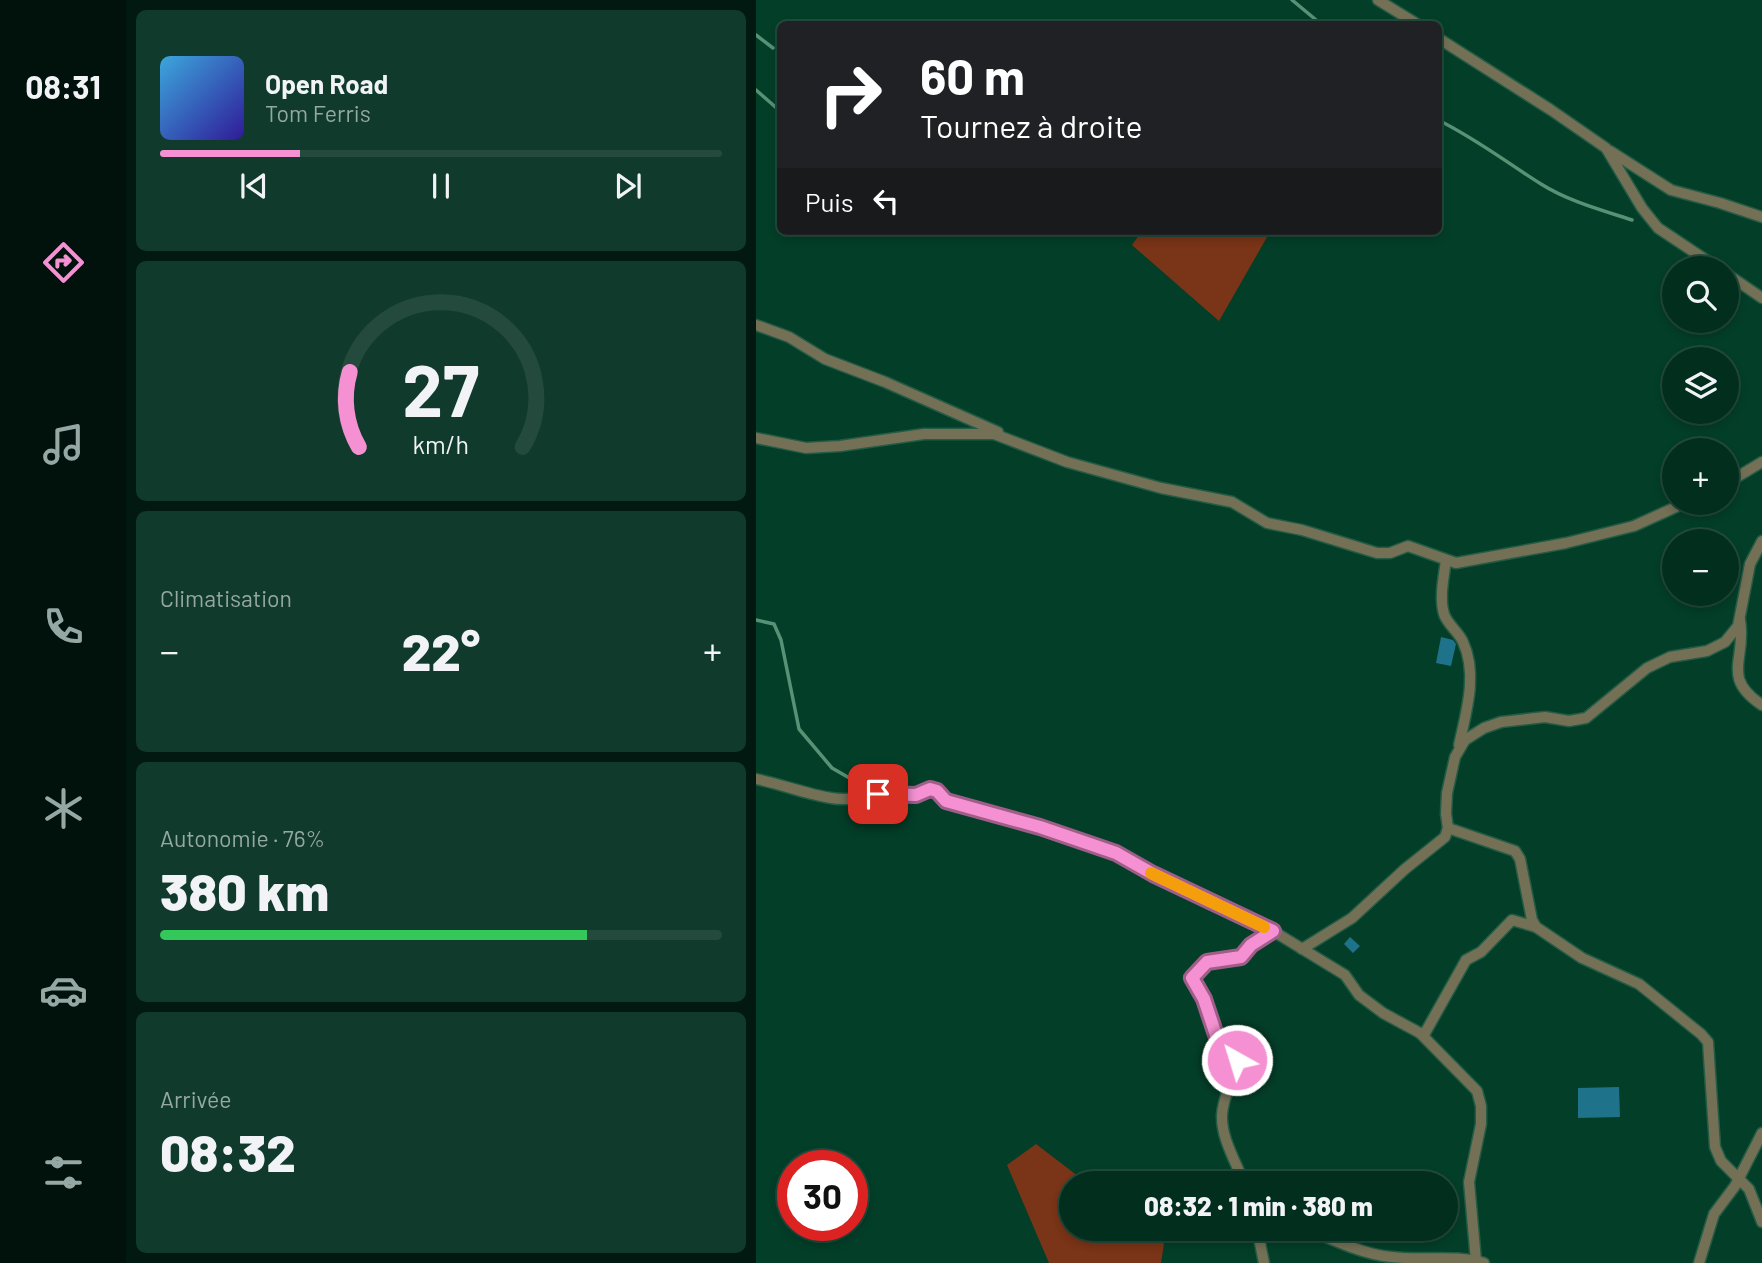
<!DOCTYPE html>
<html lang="fr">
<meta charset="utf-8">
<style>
:root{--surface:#022e1e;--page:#103a2b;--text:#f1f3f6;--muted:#96a8a4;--line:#234a3c;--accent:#f591d2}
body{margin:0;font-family:Barlow,sans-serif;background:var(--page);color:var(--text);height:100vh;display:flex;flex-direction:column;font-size:26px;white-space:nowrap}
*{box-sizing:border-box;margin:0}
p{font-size:23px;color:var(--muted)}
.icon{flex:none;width:38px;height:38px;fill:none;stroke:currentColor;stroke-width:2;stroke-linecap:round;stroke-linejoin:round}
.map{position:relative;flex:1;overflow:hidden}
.panel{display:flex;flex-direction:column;gap:10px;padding:10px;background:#011910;width:630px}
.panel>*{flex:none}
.hud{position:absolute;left:21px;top:21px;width:665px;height:214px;border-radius:10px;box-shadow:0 4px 10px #0003,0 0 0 2px var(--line);background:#202124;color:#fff;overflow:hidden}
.fabs{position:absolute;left:906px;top:256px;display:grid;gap:14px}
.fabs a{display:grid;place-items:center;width:77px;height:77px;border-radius:50%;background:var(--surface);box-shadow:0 4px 10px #0003,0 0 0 2px var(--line);font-size:35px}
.speed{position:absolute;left:21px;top:1150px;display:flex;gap:14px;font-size:35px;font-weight:700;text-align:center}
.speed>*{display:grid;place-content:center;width:91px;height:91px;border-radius:50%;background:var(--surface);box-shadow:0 4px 10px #0003,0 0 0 2px var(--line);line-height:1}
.speed .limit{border:10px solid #d22;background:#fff;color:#111}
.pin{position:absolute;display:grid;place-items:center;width:60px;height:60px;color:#fff;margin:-30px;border-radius:14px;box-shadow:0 4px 10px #0006}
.me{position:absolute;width:77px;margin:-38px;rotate:321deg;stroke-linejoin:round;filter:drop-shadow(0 0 5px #0008)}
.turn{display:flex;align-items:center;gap:24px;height:147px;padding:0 28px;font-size:32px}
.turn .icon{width:91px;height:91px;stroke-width:2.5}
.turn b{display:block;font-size:49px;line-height:60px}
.then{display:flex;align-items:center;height:66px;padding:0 28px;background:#0003;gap:14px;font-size:26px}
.big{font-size:52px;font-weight:800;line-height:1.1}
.panel .widget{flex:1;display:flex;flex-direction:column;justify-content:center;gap:10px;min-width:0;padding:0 24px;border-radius:10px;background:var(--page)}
.panel .dial{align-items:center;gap:0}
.dial svg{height:182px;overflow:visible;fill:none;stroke:var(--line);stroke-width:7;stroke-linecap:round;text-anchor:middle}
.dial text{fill:var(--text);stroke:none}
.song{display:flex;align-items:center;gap:21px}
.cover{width:84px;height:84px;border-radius:10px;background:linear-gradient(135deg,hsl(200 70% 55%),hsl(250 70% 35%))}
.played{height:7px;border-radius:4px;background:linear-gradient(90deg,var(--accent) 25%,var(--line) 25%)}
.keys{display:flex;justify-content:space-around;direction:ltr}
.heat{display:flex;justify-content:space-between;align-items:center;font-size:38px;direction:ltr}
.charge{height:10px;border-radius:5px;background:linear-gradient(90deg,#34c759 76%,var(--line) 0)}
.trip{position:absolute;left:303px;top:1171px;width:399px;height:70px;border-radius:35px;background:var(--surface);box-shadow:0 4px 10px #0003,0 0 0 2px var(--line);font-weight:800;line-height:70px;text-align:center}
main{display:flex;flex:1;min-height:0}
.menu{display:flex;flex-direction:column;width:126px;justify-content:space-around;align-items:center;background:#01120c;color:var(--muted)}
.menu .icon{width:49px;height:49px}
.menu .active{color:var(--accent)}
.menu b{font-size:32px;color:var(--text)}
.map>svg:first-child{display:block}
.green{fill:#7a3417}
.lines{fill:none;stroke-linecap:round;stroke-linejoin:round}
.stream{stroke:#579176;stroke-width:3.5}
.building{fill:#1e728a}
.street-casing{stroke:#245b45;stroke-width:13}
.street{stroke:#737056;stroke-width:10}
.route-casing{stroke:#9f5e88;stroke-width:18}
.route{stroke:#f591d2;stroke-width:12}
.slow{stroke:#f59e0b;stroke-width:12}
</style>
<main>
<nav class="menu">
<b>08:31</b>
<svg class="icon active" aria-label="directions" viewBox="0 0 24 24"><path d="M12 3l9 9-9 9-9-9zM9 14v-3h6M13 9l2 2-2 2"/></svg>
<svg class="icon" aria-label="music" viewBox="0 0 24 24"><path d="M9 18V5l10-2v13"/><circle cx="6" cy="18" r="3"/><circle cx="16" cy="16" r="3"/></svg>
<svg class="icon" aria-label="phone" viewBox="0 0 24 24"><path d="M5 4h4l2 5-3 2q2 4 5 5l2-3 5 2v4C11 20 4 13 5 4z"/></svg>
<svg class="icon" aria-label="climate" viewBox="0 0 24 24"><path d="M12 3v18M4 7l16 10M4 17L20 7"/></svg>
<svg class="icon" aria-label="car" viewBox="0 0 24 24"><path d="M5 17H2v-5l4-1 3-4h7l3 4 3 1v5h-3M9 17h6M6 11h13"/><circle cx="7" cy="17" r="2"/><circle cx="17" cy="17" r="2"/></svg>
<svg class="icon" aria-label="filters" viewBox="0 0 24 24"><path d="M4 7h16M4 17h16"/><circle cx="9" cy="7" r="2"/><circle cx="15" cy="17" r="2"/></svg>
</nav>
<section class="panel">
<div class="widget">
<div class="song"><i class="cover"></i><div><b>Open Road</b><p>Tom Ferris</p></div></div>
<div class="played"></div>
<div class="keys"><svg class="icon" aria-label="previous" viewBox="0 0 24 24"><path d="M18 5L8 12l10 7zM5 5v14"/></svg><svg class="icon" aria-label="pause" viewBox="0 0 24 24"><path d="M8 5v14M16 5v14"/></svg><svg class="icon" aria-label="next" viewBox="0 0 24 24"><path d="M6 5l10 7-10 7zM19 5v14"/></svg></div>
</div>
<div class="widget dial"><svg viewBox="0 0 100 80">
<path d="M14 69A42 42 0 1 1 86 69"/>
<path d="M14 69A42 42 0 0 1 10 36" stroke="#f591d2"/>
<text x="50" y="56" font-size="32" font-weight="700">27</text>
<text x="50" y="72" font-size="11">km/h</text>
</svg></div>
<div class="widget"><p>Climatisation</p>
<div class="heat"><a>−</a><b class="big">22°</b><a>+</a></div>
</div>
<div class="widget"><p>Autonomie · 76%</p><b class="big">380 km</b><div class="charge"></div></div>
<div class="widget"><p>Arrivée</p><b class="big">08:32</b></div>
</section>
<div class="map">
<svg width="1006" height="1263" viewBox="0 0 1006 1263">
<rect width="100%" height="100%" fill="#033e28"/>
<g class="green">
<path d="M386,231H513L514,232L463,321L376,245Z"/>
<path d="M280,1144L331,1183H315V1228L389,1229L408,1244L405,1263H293L251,1165Z"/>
</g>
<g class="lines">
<g class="stream">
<path d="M536,0L565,24"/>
<path d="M0,35L17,48"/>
<path d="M0,90L24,111"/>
<path d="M682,120C719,138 750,162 785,184C812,201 845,210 876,220"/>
<path d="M0,620L18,624L25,640L43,729L76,768L116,791"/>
</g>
</g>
<g class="building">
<path d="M685,637L697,640L700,644L695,666L680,663Z"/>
<path d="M594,937L604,946L597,953L588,944Z"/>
<path d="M863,1087L864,1117L822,1118V1088Z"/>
</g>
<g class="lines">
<defs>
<g id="street">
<path d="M622,0L661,24"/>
<path d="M682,38L795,110L850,148L886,208L902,228L962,268"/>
<path d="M854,151L915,190L964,203L1006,217"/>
<path d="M971,274L1006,298"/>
<path d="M0,325L33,337L69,359L129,382L242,432"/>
<path d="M0,438L50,448L84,446L168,434H238L311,462L405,488L476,502L511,523L546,530L621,553H634L652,546L700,563L810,543L878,526L931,502"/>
<path d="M971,483L1006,462"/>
<path d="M690,560C688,576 683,598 688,614C691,624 703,632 707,642C722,674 710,713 703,745"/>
<path d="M984,620C991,659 964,677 1006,705"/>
<path d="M0,779C25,784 50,794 75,798C96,802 118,795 140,796C165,798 171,781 190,801L284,827L360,853L397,874L517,931L589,975L603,995L627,1013L664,1033H669L710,960L725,952L756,920L780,927"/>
<path d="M692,828L759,851L764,859L776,920L780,927L826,958L883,984L945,1034L952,1042L959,1147L965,1161L993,1189L1006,1222"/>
<path d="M546,949L596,918L649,869L689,837L692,828L690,814L691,793L699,757L709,740L728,728L745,722L789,717L813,721L830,718L891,668L914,657L951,651L969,642L982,626L994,564L1006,541"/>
<path d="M664,1033L721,1091L725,1106V1124L713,1182L720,1261"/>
<path d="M488,1183C480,1162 465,1138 466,1115C467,1091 486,1068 479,1045L460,1035L456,1029L448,999L436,978L451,962L485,957L495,945L517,931"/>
<path d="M501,1228L508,1263"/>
<path d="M549,1228C574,1239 609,1255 636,1257C666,1261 699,1254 728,1263"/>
<path d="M943,1263L958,1214L979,1186L1006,1133"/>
</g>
</defs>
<use href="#street" class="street-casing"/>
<use href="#street" class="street"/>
</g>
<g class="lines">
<defs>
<path id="route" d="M122,794L160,795L174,789L181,791L190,801L284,827L360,853L397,874L517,931L495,945L485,957L451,962L436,978L448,999L460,1035L479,1045L481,1060"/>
</defs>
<use href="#route" class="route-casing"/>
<use href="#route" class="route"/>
<path class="slow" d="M395,873L508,927"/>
</g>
</svg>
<div class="fabs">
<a><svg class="icon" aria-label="search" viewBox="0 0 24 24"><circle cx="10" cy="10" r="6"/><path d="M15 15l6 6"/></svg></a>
<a><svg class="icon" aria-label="layers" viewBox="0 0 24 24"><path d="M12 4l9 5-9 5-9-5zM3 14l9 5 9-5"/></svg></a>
<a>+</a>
<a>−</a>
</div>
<div class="speed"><div class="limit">30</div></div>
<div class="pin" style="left:122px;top:794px;background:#d93025"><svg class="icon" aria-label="arrive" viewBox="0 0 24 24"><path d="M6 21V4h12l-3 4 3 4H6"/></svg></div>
<svg class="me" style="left:481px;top:1060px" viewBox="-20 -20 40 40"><circle r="17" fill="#f591d2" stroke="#fff" stroke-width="3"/><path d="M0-11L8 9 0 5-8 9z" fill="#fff"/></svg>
<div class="trip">08:32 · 1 min · 380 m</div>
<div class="hud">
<div class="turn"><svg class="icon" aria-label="right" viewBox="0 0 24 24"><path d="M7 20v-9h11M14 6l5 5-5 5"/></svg><div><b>60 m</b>Tournez à droite</div></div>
<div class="then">Puis<svg class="icon" aria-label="left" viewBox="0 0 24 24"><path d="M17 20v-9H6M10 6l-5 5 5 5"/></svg></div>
</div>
</div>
</main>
